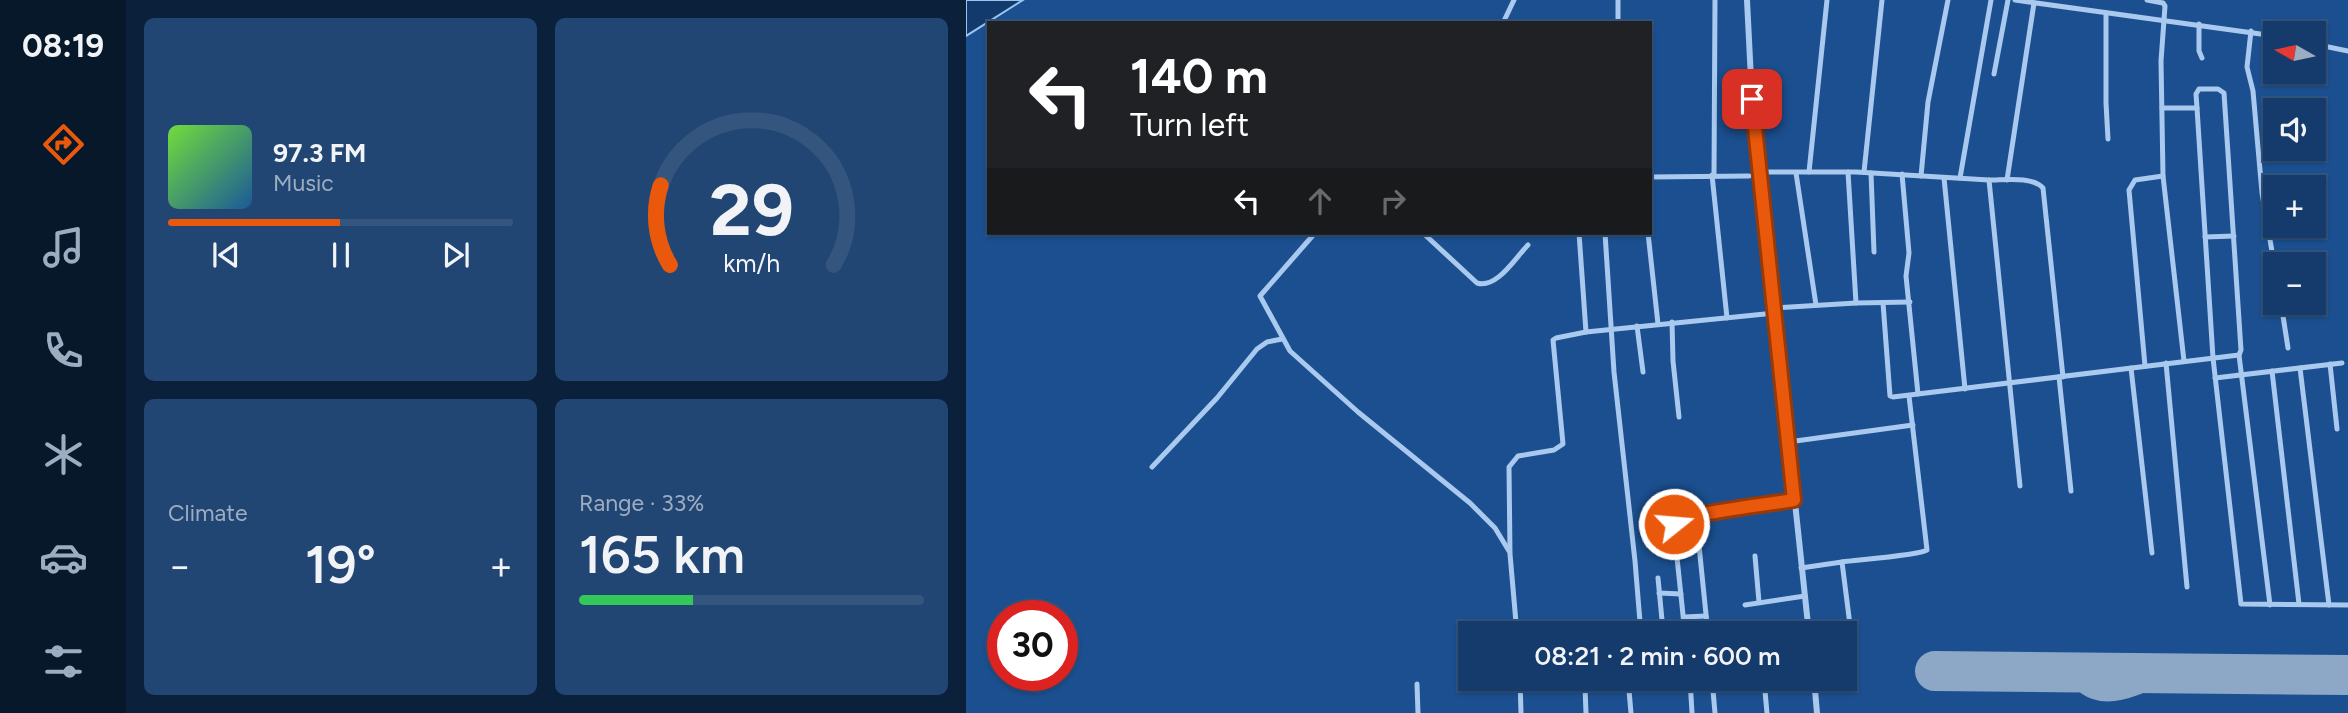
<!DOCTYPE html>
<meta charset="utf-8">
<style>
:root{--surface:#143b6b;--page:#214673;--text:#f1f3f6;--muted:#9dadc1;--line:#33557e;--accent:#ea580c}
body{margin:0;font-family:Figtree,sans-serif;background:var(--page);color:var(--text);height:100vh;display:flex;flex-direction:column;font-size:26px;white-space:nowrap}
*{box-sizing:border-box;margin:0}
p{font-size:23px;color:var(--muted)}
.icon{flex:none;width:38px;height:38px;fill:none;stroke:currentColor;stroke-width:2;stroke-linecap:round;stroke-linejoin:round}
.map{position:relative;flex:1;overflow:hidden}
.panel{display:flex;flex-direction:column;gap:18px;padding:18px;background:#0b203b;width:840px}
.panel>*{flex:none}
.top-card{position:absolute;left:21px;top:21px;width:665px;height:214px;border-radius:0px;box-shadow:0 2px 5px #0004,0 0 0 2px var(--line);background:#202124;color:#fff;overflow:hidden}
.needle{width:46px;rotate:279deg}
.controls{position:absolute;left:1297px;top:21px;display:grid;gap:14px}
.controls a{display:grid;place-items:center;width:63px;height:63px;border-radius:0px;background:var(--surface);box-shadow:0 2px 5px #0004,0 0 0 2px var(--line);font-size:35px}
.speed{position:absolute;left:21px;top:600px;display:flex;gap:14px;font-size:35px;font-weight:700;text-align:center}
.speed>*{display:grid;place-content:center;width:91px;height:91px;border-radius:50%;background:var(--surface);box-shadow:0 2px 5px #0004,0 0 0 2px var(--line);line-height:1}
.speed .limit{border:10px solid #d22;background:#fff;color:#111}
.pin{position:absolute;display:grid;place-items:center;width:60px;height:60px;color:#fff;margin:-30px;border-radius:14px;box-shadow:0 4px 10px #0006}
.me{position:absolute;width:77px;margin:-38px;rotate:73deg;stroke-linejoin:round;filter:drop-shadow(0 0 5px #0008)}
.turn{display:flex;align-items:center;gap:24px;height:147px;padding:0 28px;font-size:32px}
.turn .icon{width:91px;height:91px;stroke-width:2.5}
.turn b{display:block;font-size:49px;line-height:60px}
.lanes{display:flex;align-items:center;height:66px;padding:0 28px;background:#0003;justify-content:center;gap:35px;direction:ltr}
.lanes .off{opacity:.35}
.big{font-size:52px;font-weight:600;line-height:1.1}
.panel .widget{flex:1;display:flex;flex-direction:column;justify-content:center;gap:10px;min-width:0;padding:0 24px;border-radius:10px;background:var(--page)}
.panel .dial{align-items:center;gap:0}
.dial svg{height:182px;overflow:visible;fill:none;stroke:var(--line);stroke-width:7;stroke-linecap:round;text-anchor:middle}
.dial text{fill:var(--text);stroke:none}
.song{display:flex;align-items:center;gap:21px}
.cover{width:84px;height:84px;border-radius:10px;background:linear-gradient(135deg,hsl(100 70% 55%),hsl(210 70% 35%))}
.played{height:7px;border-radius:4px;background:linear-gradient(90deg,var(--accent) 50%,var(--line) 50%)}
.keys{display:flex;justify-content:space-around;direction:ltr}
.heat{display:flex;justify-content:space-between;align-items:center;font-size:38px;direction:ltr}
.charge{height:10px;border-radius:5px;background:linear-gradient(90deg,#34c759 33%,var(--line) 0)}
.panel .tiles{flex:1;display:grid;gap:18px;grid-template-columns:repeat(2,1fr)}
.trip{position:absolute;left:492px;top:621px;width:399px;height:70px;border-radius:0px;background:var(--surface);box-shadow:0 2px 5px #0004,0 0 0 2px var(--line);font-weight:600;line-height:70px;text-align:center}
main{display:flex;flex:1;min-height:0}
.tab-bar{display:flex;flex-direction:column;width:126px;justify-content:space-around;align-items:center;background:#08182b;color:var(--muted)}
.tab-bar .icon{width:49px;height:49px}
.tab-bar .on{color:var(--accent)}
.tab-bar b{font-size:32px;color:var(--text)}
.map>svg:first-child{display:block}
.water{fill:#123a6d;stroke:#9cc4f0;stroke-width:2}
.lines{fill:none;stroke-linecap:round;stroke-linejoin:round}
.taxiway{stroke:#8da7c7;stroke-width:16}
.runway{stroke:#8da7c7;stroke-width:40}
.minor{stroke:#a9c9ee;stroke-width:5}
.tertiary{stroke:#a9c9ee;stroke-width:6}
.route-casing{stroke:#983908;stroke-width:18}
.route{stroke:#ea580c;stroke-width:12}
</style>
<main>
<nav class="tab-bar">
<b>08:19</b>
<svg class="icon on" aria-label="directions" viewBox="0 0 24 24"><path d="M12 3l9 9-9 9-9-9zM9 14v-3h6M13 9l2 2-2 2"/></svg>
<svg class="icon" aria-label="music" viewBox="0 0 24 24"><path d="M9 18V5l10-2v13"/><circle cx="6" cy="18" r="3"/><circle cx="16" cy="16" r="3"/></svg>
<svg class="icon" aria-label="phone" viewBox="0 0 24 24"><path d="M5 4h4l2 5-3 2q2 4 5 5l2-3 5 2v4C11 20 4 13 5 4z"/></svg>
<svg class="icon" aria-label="climate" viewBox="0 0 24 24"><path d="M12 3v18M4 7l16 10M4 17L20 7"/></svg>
<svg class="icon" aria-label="car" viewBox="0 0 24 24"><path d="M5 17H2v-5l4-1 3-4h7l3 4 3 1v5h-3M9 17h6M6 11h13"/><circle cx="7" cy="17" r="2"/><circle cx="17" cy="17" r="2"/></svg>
<svg class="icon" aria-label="filters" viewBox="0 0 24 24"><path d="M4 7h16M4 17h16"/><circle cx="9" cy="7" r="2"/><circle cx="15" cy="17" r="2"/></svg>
</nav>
<section class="panel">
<div class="tiles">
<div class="widget">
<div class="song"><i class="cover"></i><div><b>97.3 FM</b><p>Music</p></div></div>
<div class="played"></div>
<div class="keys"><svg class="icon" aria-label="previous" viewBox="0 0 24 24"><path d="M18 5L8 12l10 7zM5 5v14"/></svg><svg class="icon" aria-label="pause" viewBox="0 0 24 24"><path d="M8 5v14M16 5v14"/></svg><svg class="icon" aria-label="next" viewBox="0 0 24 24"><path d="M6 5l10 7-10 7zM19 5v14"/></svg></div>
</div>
<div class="widget dial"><svg viewBox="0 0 100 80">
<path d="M14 69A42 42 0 1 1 86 69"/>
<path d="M14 69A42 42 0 0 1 10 34" stroke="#ea580c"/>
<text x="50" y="56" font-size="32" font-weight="700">29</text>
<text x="50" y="72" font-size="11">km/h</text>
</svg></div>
<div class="widget"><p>Climate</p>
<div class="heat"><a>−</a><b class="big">19°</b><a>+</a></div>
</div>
<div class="widget"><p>Range · 33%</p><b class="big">165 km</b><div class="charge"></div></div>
</div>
</section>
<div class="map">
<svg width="1382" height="713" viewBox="0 0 1382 713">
<rect width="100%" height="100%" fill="#1b4f8f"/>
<path class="water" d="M0,0H57L0,36Z"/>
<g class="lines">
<path class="taxiway" d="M1122,673L1117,679L1120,687C1144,704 1179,683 1201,674"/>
<path class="runway" d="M969,671L1382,675"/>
<g class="minor">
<path d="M652,0V23"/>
<path d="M1049,0L1309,36"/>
<path d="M1181,0L1197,3L1199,6L1195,61L1197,176L1218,361"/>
<path d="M1140,13V103L1142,139"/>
<path d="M537,23L548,0"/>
<path d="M1233,24V51L1236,58"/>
<path d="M1285,31L1281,67L1287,91L1296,193L1309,269"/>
<path d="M1348,44L1382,51"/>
<path d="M1028,74L1042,0"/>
<path d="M1196,108H1231L1247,358L1275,604L1382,605"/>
<path d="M793,172H890L1023,180"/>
<path d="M843,172L861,0"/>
<path d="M882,172L890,303"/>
<path d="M898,172L916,0"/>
<path d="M830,173L850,305"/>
<path d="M905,173L908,252"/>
<path d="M936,174L943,253L940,276L952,394"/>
<path d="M746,175L761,318"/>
<path d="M748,175L749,0"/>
<path d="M955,176L962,102L982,0"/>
<path d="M684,177L783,176"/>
<path d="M978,178L999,389"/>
<path d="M994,178L1025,0"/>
<path d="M1041,180L1068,3"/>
<path d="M349,233L294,296L324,351L392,412L504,503L529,528L543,551"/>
<path d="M457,233L511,283C531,289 549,258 562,245"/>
<path d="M613,233L620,332"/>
<path d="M639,233L648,372L669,561L675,634"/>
<path d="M682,233L692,324"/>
<path d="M1239,237L1268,236"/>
<path d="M917,303L924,396L927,397L1273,355L1275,350L1258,93L1252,89H1233L1230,94L1231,108"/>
<path d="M1315,303L1322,348"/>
<path d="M808,308L890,303L944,302"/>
<path d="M706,322L707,361L713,417"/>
<path d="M671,326L677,372"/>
<path d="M1273,355L1304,605"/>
<path d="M1200,363L1221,587"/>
<path d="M1364,364L1371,429"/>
<path d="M1179,366L1163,190L1169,180L1197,176"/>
<path d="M1165,368L1186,553"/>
<path d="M1334,368L1363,605"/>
<path d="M1306,371L1333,604"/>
<path d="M1093,377L1105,491"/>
<path d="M1249,378L1376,363"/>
<path d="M822,442L947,425"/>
<path d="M186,467L251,398L291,349L301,342L316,339"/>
<path d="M1054,486L1023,180C1039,180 1066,176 1077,188L1097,377"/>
<path d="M730,516L742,634"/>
<path d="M789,556L793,602"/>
<path d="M876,562C890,560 955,555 961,550L943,396"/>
<path d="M835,568L876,562L884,625"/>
<path d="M692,578L696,620"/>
<path d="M693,593L715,594"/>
<path d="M779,605L839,596"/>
<path d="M718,617L740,616"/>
<path d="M551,634L544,554L543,467L552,456L588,450L597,444L587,340L590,338L620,332L809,313"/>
<path d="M719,634L708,529L709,522L730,516L828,500"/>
<path d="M554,679L555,713"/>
<path d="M662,679L665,713"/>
<path d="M684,679L692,684L698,685L833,679"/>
<path d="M724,679L726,713"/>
<path d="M746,679L749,713"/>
<path d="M798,680L801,713"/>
<path d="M451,684L452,713"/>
<path d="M619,688L620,713"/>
</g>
<g class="tertiary">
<path d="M781,0L786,99L843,634"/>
<path d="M848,679L851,713"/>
</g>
</g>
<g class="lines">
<defs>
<path id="route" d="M708,524C719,513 806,504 828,500L786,99"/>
</defs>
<use href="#route" class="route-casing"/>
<use href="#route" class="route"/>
</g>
</svg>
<div class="controls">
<a><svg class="needle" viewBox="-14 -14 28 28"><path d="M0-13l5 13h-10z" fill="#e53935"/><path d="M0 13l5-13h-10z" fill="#9dadc1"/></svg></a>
<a><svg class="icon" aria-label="sound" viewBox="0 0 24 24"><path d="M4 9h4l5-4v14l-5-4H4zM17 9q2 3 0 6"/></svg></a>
<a>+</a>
<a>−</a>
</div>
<div class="speed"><div class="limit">30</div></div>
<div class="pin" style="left:786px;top:99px;background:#d93025"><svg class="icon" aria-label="arrive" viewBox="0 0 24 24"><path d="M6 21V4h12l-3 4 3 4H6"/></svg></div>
<svg class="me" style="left:708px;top:524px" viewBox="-20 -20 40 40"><circle r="17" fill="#ea580c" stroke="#fff" stroke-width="3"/><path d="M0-11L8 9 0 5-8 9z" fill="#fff"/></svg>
<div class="trip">08:21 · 2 min · 600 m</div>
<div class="top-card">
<div class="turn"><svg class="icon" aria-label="left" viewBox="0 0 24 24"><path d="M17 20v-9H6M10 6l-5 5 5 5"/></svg><div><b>140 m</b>Turn left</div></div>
<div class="lanes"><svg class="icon" aria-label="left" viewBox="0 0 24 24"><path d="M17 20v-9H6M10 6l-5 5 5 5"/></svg><svg class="icon off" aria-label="ahead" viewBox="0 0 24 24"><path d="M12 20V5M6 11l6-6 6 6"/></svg><svg class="icon off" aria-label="right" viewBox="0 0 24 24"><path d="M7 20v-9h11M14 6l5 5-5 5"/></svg></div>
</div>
</div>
</main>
